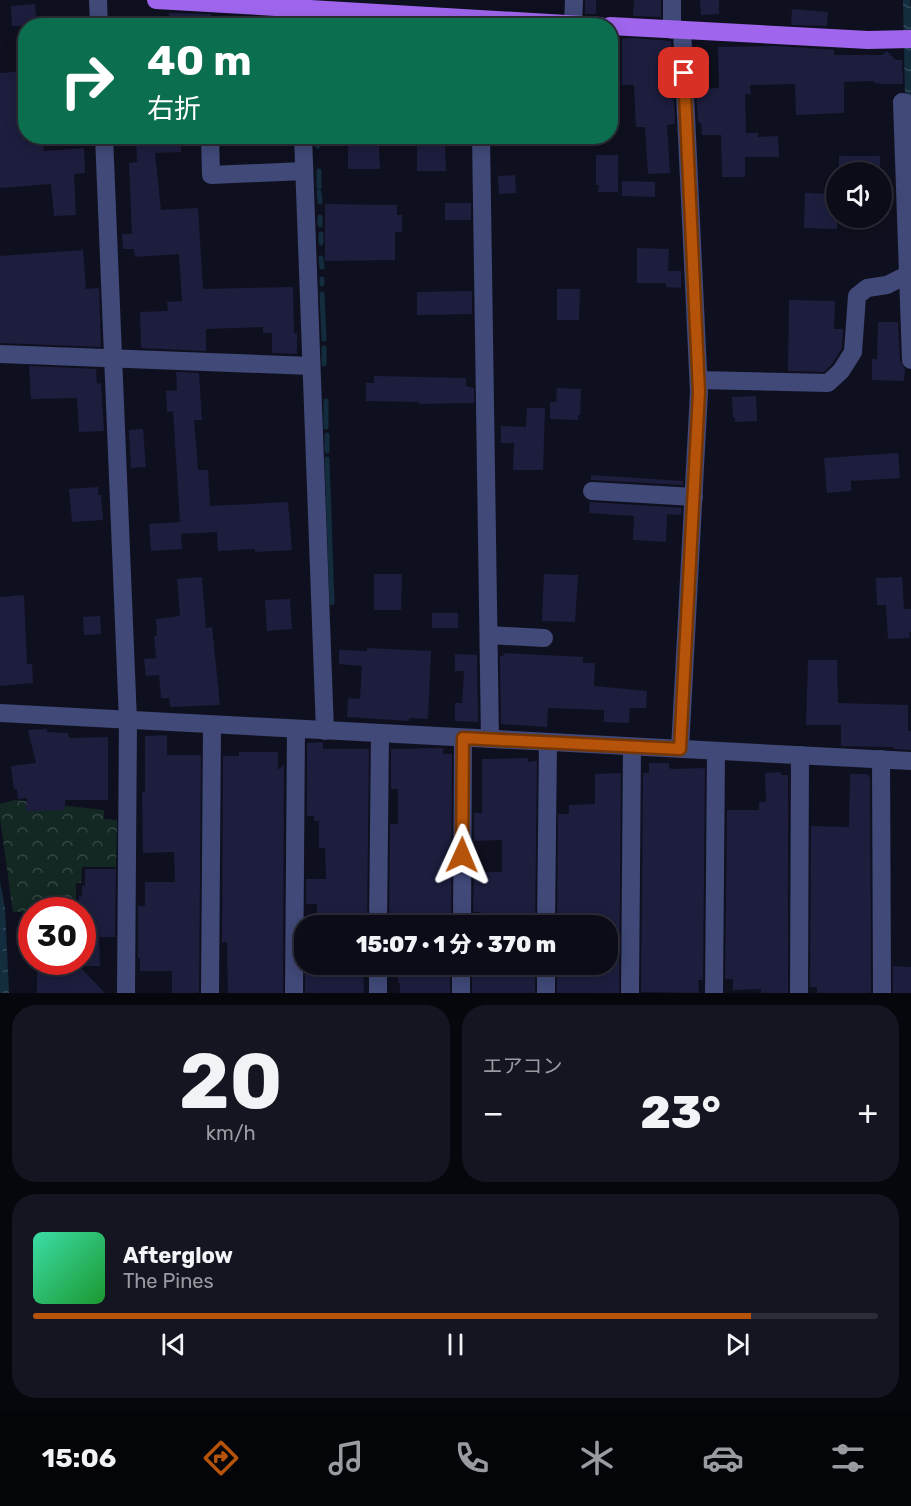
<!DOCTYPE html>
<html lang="ja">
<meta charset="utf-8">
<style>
:root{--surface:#0b0c17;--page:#141520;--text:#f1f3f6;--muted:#9a9ba1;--line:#2b2c36;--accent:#b45309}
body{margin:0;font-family:Rubik,"Noto Sans JP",sans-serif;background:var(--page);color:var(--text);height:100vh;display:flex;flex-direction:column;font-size:22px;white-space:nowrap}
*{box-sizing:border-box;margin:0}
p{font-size:20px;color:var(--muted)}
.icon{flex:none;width:33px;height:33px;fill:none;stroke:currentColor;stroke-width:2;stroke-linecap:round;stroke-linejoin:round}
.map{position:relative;height:993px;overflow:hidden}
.panel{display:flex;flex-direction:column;gap:12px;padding:12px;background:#06070d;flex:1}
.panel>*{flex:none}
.hud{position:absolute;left:18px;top:18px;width:600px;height:126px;border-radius:24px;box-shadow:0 3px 15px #0003,0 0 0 2px var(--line);background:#0b6e4f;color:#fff;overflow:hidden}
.fabs{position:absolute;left:826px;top:162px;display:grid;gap:12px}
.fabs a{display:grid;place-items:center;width:66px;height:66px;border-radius:50%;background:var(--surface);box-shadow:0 3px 15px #0003,0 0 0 2px var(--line);font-size:30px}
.speed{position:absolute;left:18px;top:897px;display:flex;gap:12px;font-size:30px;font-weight:700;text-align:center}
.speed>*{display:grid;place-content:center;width:78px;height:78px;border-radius:50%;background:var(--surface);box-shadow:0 3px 15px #0003,0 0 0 2px var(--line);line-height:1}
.speed .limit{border:9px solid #d22;background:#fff;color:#111}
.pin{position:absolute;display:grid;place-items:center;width:51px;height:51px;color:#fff;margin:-26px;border-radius:12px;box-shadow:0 3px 9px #0006}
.me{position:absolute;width:66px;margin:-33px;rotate:1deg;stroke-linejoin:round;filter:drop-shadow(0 0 4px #0008)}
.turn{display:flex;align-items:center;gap:21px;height:126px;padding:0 30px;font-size:27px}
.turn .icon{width:78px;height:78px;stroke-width:2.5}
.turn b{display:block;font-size:42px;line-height:51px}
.big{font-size:45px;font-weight:800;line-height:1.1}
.panel .card{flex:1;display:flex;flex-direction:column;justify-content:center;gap:9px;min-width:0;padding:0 21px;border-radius:24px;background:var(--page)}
.panel .dial{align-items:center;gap:0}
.dial b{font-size:78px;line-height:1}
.song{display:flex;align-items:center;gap:18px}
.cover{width:72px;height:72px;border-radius:9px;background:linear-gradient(135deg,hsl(160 70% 55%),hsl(130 70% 35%))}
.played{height:6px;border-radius:3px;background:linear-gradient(90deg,var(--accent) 85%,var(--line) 85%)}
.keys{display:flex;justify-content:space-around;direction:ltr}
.heat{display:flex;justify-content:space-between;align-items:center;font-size:33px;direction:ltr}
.panel .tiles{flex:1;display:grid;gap:12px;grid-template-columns:1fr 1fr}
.card:last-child{grid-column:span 2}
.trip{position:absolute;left:294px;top:915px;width:324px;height:60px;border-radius:24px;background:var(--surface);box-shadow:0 3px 15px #0003,0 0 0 2px var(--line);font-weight:800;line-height:60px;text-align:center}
.menu{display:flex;height:96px;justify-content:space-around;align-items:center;background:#040509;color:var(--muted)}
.menu .icon{width:42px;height:42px}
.menu .selected{color:var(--accent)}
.menu b{font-size:27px;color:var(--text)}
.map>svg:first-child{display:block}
.park{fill:url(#park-crowns)}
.water{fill:url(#water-ripples)}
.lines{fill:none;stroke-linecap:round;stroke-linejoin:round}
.stream{stroke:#132d3f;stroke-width:5}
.building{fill:#1d1d3e}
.minor{stroke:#404978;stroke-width:18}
.major{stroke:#9f66ed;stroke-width:18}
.route-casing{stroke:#753606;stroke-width:15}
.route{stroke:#b45309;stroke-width:10}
</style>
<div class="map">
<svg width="911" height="993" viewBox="0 0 911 993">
<defs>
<pattern id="park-crowns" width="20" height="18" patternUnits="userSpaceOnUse" patternTransform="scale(1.5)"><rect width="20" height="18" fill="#132823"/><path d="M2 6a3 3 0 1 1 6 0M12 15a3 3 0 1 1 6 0" fill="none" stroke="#344644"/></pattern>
<pattern id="water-ripples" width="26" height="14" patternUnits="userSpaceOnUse" patternTransform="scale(1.5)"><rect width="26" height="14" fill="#132d3f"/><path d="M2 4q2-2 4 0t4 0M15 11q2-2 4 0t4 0" fill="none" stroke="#344b5c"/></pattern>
</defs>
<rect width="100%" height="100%" fill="#0f101f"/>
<path class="park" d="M15,800L104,810V819L117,820L116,867H82L81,883H76V910L13,912L0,818V804Z"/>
<g class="water">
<path d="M903,0H910L911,11V154L905,94Z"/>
<path d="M0,881L5,909L9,993H0Z"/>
</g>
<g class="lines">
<g class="stream">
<path d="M317,136L318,146"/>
<path d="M319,171V187"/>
<path d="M319,192L320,202"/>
<path d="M320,217V225"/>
<path d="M321,234V243"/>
<path d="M321,258L322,267"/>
<path d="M322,279V284"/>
<path d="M322,294L324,339"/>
<path d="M324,348V364"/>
<path d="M326,401V427"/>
<path d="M327,435V451"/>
<path d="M327,459L332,603"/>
</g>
</g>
<g class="building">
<rect x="585" y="0" width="11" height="14"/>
<path d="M634,0H661V17L633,16Z"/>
<path d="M700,0H719V14L701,15Z"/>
<path d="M35,4L37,26H12L11,6Z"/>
<path d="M792,9L828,12L827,26L791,25Z"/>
<path d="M169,13L211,14V26H169Z"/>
<path d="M632,38L671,41L675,124L667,125L670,173L648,174L645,127H636L634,85H622V39Z"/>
<path d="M776,46L834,50V55H882L887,51L896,60H902L903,84H883L874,83V81L844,82V113L796,115L795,84L750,85L751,94H745L746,133H758V137L778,136L779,157H745V177H722L721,135H702L701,123H698L696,89L719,88L718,47Z"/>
<path d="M26,71V142L43,141L44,151L84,148L85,173L74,174L76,215L54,216L51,184L0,188V73Z"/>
<path d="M136,136H181V152L155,153L161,210L198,208L203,289L293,287L294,333H297V354L272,353V333H263V327L206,329V351L141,348L140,312L168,311L167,302L182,301L179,254L135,257L134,249H123L122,234H132L129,163L137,162Z"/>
<path d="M417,143H445L446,171H417Z"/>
<path d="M348,146H379L380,169H348Z"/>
<path d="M596,155H618V192H598L599,185H596Z"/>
<rect x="839" y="156" width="41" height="16"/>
<path d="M515,175L516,193L499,194L498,176Z"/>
<path d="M622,181L655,182V197L622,196Z"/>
<path d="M805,193L837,194V229L804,228Z"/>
<rect x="445" y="203" width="26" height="17"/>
<path d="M325,204L397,205V215H402V232H395V260L325,261Z"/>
<path d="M637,248L669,249L668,271H681V288L666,287V283H637Z"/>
<path d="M83,250L86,289L99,288L101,347L0,343V256Z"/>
<path d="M557,289H580L579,320H557Z"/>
<path d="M472,291V314L417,315V292Z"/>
<path d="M789,300L835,301L834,329H843L842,348L832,364L824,372L788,371Z"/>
<path d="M878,322H898L900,360L905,369L904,381L872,380V359H877Z"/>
<path d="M29,366L96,369L97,384L101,383L104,431L79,432L77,398L31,399Z"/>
<path d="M176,372L199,373L202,420H194L198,470H208L210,506L288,502L292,550L255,552V549L218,551L217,532L181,534L182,549L151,551L149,524L180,522L173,411L167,412L166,391L177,390Z"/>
<path d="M374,376L466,378V386L474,388V403L419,404V402L366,401V383H374Z"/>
<path d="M557,388L581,389L580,415H578V420L550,419V402H556Z"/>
<path d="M756,396L757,421L735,422V418H733L732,397Z"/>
<path d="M527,408H545L543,470H513L514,443H501V426L526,427Z"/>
<path d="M143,429L146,467L131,468L129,430Z"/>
<path d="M898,453L900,478L851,481V491L827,493L824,458Z"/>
<path d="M591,475L683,481V485L591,480Z"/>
<path d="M98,487V495H101L103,520L72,522L69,489Z"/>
<path d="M590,502L682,508L681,515L667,514L666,542L633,540L634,516L589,513Z"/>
<path d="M374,574H402L401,610H374Z"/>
<path d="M544,574L578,575L575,622L542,621Z"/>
<path d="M202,577L206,628L212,627L220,705L170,707L169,698H161L159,675L146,676L144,659L156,658L154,636H157L156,619L180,616L177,579Z"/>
<path d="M902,577L904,609H911V632H909L910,638L888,639L886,605H877L876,578Z"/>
<path d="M24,595L27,664H32L33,683L0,686V597Z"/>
<path d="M290,599L292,629L267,631L265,600Z"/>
<rect x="432" y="613" width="26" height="15"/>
<path d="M100,616L101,634L84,635L83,617Z"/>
<path d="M367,648L431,651L428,719L409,718V721L347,717L348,698L360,699L362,666L339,664V650L367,651Z"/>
<path d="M504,653L583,657V663H595L594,686L647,691L646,708H630L629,723L604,722V710L548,708L547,727L501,724L500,656H503Z"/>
<path d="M455,654L477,655L478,722L455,721V703H462L464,671H455Z"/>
<path d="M808,660H837L838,703L908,705V731H911V750L894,749V747L841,746V725H806Z"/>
<path d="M47,729V732L68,733L69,738L108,737V800H65V810L26,811L27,798L18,799L17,789H14L11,766L36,763L28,730Z"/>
<path d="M167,735V755H201L199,993H172V971H140V958H138V906H145V882H175L174,852L143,853L142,792H145V736Z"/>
<path d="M323,742V749H369L367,926H317V904H306V879H326L325,848H319V821H314V816H307V743Z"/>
<path d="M443,748V754H452L451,926H389L390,824H398V789H391V749Z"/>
<path d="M239,752H278V770L284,764L283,993H228L227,942L222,943L223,756H239Z"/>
<path d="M528,758V762L537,761L535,925L481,926V912H473L474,872H502V840L474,841V813H482V759Z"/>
<path d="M649,763H669V768L672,769L705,768L703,980H698L699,993L641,992L643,773H649Z"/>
<path d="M781,772V775H788V993H761V989L733,990V979H725L727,810H759V802H766L765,773Z"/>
<path d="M621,773L619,993H557V964H608V926L571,925V918H557L558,814H569V805L595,804V774Z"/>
<path d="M850,774H867L870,778L871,993H817V987H810L811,826L849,827Z"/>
<path d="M85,869H116L115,937H99L100,966H82V910H79V896H82V886H85Z"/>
<path d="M37,962H75L105,993H37Z"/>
<path d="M398,964H450V993H400V983H398Z"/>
<path d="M481,964H535V993H472V976H481Z"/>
<path d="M305,965H333V970L363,969L364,993H305Z"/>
<path d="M893,966L911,967V993H893Z"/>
</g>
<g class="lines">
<g class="minor">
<path d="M98,0L99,26"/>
<path d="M301,0L302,26"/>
<path d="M672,0V30"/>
<path d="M573,24L574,0"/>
<path d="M911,104L902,102L911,360"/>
<path d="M104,136L128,721L126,993"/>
<path d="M210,136L211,175L304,171"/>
<path d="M303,136L325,731"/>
<path d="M481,136L490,739"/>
<path d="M0,354L311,366"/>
<path d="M699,380L828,383L841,371L853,352L857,296L867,288L887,285L911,273"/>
<path d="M592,491L694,497"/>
<path d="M489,635L544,638"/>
<path d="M0,713L911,761"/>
<path d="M680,749L699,392L682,30"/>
<path d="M881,759L882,993"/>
<path d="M378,926L380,733"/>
<path d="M462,926L463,738"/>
<path d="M546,926L548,742"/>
<path d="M210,993L212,725"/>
<path d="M294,993L296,729"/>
<path d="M378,993V964"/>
<path d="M461,993V964"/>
<path d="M546,993V964"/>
<path d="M630,993L632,747"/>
<path d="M714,993L716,751"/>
<path d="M799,993L800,755"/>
</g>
<g class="major">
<path d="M156,0L600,26"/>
<path d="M610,26L868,40L911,39"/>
</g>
</g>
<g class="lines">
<defs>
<path id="route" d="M462,855L463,738L680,749L699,392L684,73"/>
</defs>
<use href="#route" class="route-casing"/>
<use href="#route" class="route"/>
</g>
</svg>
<div class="fabs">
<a><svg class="icon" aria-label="sound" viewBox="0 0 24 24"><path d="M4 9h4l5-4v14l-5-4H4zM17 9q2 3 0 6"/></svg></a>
</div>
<div class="speed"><div class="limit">30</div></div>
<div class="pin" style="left:684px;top:73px;background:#d93025"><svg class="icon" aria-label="arrive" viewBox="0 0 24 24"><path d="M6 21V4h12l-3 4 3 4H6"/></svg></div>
<svg class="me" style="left:462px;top:855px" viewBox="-20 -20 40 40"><path d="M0-17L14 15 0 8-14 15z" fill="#b45309" stroke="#fff" stroke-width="4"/></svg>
<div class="trip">15:07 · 1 分 · 370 m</div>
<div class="hud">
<div class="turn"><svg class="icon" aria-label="right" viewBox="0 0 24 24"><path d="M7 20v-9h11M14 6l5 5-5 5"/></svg><div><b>40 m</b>右折</div></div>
</div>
</div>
<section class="panel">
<div class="tiles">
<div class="card dial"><b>20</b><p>km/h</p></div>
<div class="card"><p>エアコン</p>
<div class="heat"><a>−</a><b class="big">23°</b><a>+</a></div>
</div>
<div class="card">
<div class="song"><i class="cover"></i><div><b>Afterglow</b><p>The Pines</p></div></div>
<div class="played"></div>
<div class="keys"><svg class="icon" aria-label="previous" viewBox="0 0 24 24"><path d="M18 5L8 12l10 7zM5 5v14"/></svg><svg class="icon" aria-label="pause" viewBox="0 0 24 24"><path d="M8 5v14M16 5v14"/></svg><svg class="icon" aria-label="next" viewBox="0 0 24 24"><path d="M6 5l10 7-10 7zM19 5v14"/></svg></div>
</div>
</div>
</section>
<nav class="menu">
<b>15:06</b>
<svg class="icon selected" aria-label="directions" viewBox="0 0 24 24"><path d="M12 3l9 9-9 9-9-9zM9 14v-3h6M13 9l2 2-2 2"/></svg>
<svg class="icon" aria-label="music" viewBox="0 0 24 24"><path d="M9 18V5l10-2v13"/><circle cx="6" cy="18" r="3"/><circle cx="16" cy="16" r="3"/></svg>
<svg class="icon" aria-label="phone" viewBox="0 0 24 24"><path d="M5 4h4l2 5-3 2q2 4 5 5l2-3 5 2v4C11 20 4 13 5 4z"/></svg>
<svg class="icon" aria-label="climate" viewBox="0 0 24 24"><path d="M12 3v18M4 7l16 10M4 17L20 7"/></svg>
<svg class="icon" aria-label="car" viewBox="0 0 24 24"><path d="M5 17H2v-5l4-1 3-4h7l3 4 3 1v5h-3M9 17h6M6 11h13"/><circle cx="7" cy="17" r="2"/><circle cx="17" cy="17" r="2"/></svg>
<svg class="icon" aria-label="filters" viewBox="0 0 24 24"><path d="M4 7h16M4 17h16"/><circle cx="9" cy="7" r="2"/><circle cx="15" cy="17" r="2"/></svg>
</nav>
